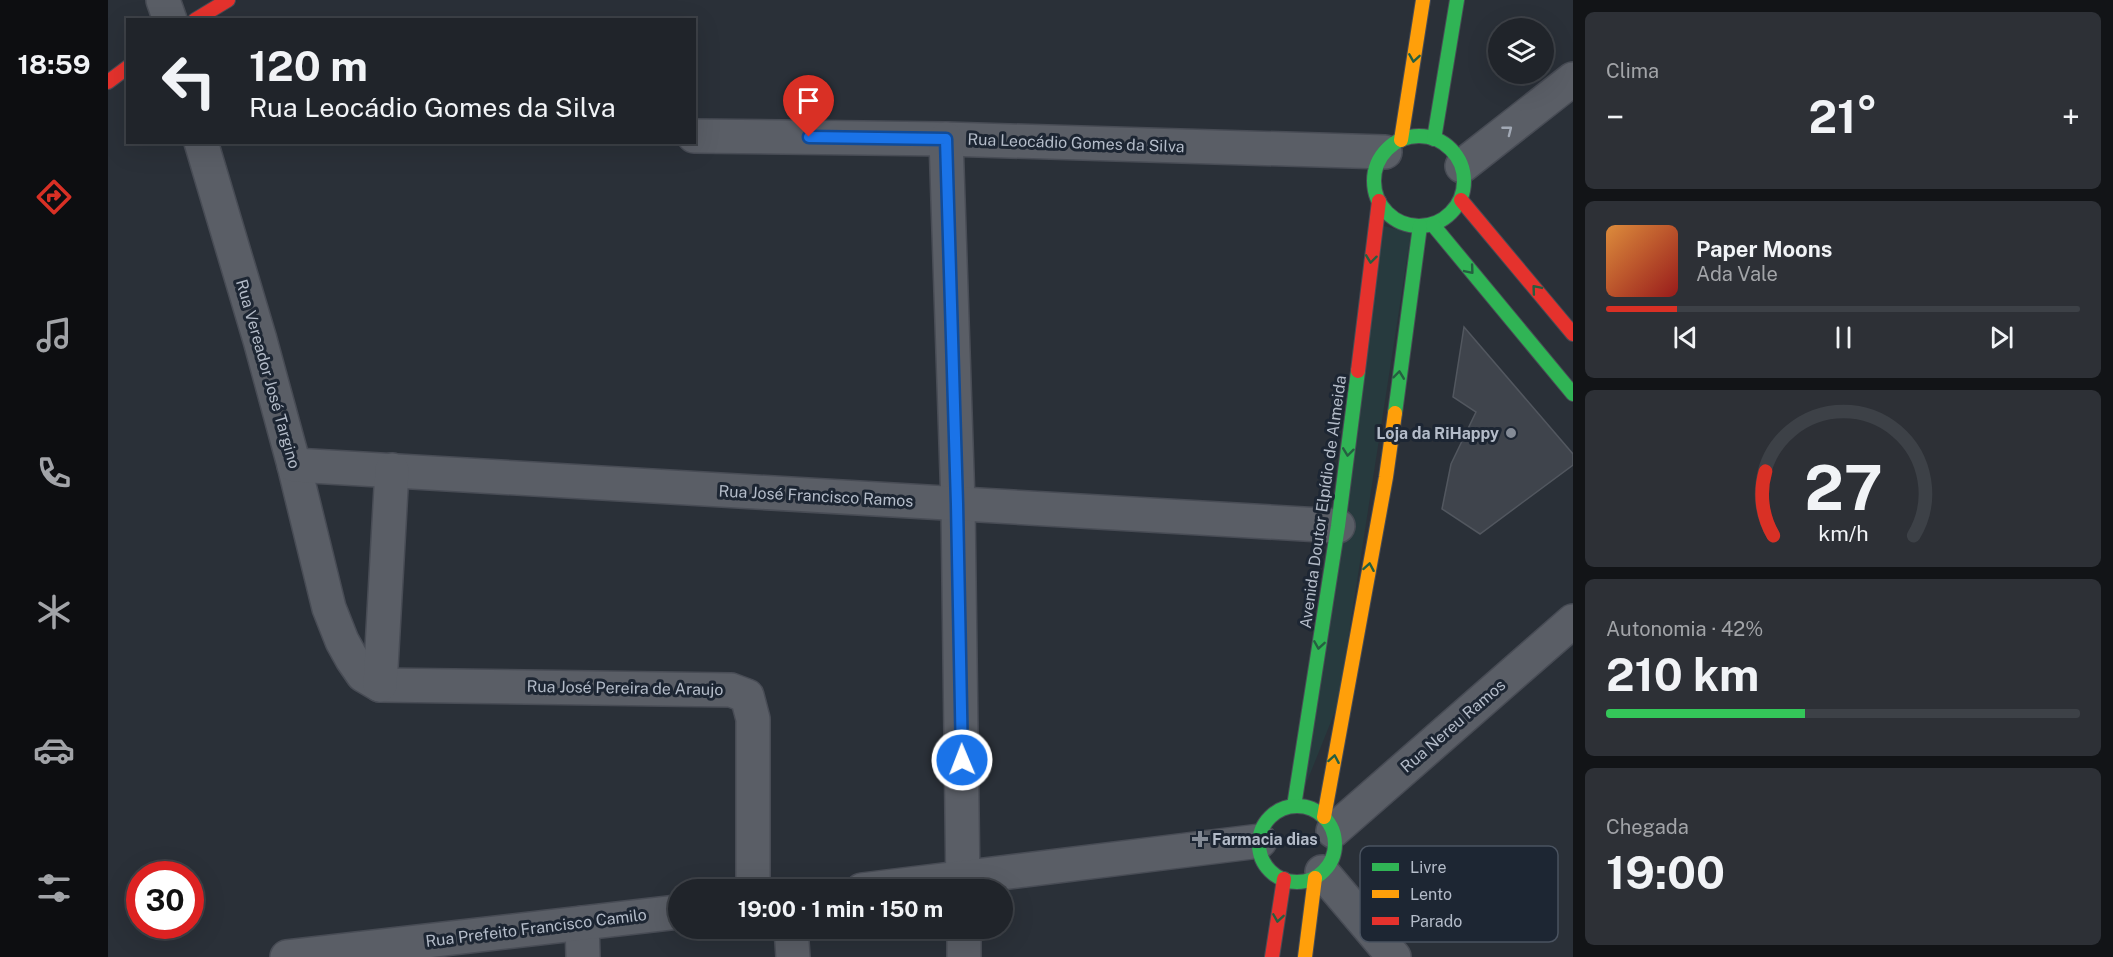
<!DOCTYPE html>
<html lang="pt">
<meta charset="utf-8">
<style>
:root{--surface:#20242a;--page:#2d3036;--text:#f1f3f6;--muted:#a2a4a8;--line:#3d4147;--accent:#d93025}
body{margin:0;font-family:"Public Sans",sans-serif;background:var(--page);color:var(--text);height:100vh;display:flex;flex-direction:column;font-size:22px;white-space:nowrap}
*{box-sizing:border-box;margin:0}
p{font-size:20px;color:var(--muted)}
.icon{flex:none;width:33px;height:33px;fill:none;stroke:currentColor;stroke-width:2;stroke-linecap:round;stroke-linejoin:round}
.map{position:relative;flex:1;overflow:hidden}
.sheet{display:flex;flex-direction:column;gap:12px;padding:12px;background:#121417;width:540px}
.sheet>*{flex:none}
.top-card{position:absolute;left:18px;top:18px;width:570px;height:126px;border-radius:0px;box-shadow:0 6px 24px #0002,0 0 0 2px var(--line);background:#20242a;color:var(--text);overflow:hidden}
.fabs{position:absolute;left:1380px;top:18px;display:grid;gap:12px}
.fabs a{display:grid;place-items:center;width:66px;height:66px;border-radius:50%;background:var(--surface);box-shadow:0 6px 24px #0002,0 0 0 2px var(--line);font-size:30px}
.speed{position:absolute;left:18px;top:861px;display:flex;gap:12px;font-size:30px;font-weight:700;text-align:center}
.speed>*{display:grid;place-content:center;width:78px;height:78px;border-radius:50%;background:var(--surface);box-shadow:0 6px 24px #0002,0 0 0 2px var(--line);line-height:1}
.speed .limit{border:9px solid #d22;background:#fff;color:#111}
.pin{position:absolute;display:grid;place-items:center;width:51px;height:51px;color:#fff;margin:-62px -26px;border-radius:50% 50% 50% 0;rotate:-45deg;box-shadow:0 0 6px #0007}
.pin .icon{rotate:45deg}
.me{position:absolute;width:66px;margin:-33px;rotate:359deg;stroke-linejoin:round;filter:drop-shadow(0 0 4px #0008)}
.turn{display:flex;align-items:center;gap:21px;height:126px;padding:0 24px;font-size:27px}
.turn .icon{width:78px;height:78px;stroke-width:2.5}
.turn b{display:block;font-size:42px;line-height:51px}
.big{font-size:45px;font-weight:700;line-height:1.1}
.sheet .widget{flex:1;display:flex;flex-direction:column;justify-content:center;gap:9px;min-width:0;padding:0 21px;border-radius:9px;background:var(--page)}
.sheet .dial{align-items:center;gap:0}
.dial svg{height:156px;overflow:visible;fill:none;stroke:var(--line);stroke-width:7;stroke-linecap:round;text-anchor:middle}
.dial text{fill:var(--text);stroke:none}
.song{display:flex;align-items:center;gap:18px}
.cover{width:72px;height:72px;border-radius:9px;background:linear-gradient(135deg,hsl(30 70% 55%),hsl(0 70% 35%))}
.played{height:6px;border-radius:3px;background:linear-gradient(90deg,var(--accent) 15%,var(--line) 15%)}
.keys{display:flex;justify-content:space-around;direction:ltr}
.heat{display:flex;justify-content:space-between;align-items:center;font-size:33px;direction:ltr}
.charge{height:9px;border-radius:4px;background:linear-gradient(90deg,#34c759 42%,var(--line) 0)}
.trip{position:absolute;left:560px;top:879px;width:345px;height:60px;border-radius:30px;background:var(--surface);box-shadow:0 6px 24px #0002,0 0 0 2px var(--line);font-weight:700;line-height:60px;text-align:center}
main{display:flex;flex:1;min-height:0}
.tabs{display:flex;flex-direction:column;width:108px;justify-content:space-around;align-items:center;background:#0d0e11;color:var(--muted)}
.tabs .icon{width:42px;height:42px}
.tabs .on{color:var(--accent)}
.tabs b{font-size:27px;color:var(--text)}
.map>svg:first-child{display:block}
.green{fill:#273a3e}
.building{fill:#3f444c;stroke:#52575f;stroke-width:1.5}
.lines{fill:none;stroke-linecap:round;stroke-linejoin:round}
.street-casing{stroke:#484c55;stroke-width:36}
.fast-casing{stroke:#484c55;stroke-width:16}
.slow-casing{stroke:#484c55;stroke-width:16}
.jam-casing{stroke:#484c55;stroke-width:16}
.street{stroke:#5a5e66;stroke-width:33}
.fast{stroke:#30b455;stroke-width:14}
.slow{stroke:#ff9f0a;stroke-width:14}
.jam{stroke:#e5322d;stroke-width:14}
.oneway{stroke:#255f41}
.oneway2{stroke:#a2a9b5}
.route-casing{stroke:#114b97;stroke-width:15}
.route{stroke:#1a73e8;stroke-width:10}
.poi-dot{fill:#848b96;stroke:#1d2633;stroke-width:2}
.labels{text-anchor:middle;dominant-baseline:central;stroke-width:6;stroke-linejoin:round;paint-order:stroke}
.street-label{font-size:16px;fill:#b4bcc9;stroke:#1d2633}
.poi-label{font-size:16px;font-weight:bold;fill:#b4bcc9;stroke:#1d2633;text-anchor:end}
.key{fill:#1d2633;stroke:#4a5360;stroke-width:1.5}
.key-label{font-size:16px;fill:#b4bcc9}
</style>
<main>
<nav class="tabs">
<b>18:59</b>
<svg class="icon on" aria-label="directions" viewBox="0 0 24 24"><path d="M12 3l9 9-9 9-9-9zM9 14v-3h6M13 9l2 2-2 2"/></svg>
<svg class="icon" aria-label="music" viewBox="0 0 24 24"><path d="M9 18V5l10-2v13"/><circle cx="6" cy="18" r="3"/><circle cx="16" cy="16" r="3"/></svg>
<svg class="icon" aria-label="phone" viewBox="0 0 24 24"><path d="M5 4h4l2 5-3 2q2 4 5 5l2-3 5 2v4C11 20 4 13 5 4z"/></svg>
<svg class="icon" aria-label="climate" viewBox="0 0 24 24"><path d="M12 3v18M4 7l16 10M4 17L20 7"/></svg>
<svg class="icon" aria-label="car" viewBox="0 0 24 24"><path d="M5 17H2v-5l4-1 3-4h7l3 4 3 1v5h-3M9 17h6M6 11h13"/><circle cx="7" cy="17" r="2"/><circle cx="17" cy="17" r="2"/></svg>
<svg class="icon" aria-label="filters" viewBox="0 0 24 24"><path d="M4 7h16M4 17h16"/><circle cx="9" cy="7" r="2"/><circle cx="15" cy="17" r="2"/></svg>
</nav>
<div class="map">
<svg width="1465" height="957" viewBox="0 0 1465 957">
<rect width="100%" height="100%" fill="#2a3038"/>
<path class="green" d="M1276,226L1303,233L1230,704L1192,799Z"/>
<path class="building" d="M1356,327L1465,454V465L1372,534L1334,509L1343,464L1368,412L1345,397Z"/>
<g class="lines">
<defs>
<g id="street">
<path d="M55,0L62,20"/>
<path d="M586,136L838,139L1277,152"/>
<path d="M838,139L850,504L855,890"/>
<path d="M93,142L152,340L186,465L221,608L234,641L244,659L255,675L272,685L623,690L639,696L645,719V890"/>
<path d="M1354,166L1465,79"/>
<path d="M186,465L1230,526"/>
<path d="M272,685L284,470"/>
<path d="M1225,831L1465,621"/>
<path d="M1214,872L1286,957"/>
<path d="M754,890L1152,841"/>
<path d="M474,923L475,957"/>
<path d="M683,928L685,957"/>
<path d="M856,928V957"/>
<path d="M179,957L570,912"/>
</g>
<g id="fast">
<circle cx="1311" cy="181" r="45"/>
<path d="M1326,139L1349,0"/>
<path d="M1325,225L1465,394"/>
<path d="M1287,413L1312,226"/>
<path d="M1186,806L1230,526L1250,371"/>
<circle cx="1189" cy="844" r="38"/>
</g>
<g id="slow">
<path d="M1293,140L1315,0"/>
<path d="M1216,817L1278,477L1287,413"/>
<path d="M1197,957L1207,878"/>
</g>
<g id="jam">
<path d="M87,20L120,0"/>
<path d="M0,82L20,67"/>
<path d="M1353,200L1465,334"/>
<path d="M1250,371L1271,201"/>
<path d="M1164,957L1176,879"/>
</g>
</defs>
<use href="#street" class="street-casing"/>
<use href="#fast" class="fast-casing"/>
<use href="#slow" class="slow-casing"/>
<use href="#jam" class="jam-casing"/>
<use href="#street" class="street"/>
<use href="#fast" class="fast"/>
<use href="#slow" class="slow"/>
<use href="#jam" class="jam"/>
</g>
<defs><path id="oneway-chevron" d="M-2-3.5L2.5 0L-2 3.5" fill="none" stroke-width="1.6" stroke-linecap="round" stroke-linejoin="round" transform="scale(1.5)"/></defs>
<g class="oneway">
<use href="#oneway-chevron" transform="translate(1306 58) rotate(99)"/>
<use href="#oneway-chevron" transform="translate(1263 259) rotate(97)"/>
<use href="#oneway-chevron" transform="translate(1362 270) rotate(50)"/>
<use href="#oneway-chevron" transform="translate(1428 289) rotate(-130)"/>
<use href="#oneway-chevron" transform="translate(1291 375) rotate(-83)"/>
<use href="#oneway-chevron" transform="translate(1240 452) rotate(97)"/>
<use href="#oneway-chevron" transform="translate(1261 567) rotate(-80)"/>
<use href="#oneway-chevron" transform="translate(1211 645) rotate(99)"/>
<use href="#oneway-chevron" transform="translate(1226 759) rotate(-80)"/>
<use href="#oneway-chevron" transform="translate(1170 918) rotate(99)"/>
</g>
<use class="oneway2" href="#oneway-chevron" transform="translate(1400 130) rotate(-38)"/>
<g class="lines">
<defs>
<path id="route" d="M701,137L838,139L849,504L854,760"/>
</defs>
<use href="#route" class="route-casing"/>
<use href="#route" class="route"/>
</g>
<g class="poi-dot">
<circle cx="1403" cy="433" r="6"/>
<path d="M1089 830h6v6h6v6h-6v6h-6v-6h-6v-6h6z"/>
</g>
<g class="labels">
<g class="street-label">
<text transform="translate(968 143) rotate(2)">Rua Leocádio Gomes da Silva</text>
<text transform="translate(160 374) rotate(74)">Rua Vereador José Targino</text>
<text transform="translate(708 496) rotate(3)">Rua José Francisco Ramos</text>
<text transform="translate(1215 502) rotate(-82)">Avenida Doutor Elpídio de Almeida</text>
<text transform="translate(517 688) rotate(1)">Rua José Pereira de Araujo</text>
<text transform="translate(1345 726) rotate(-41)">Rua Nereu Ramos</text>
<text transform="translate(428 928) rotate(-7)">Rua Prefeito Francisco Camilo</text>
</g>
<g class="poi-label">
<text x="1391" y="433">Loja da RiHappy</text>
<text x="1104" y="839" text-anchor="start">Farmacia dias</text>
</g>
</g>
<rect x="1252" y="846" width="198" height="96" rx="9" class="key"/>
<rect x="1264" y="863" width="27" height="8" fill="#30b455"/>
<rect x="1264" y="890" width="27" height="8" fill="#ff9f0a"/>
<rect x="1264" y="917" width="27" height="8" fill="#e5322d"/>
<g class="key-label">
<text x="1302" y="873">Livre</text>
<text x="1302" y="900">Lento</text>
<text x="1302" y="927">Parado</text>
</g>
</svg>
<div class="fabs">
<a><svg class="icon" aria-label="layers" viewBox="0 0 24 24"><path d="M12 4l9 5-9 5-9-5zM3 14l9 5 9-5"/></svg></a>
</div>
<div class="speed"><div class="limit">30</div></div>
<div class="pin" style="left:701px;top:137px;background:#d93025"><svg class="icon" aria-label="arrive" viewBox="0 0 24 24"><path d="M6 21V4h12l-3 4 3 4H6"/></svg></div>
<svg class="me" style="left:854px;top:760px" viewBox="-20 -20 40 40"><circle r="17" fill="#1a73e8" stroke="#fff" stroke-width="3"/><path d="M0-11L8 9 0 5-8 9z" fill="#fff"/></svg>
<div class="trip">19:00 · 1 min · 150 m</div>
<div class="top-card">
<div class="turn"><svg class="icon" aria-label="left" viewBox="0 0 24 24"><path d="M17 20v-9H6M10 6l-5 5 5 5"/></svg><div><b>120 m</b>Rua Leocádio Gomes da Silva</div></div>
</div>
</div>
<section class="sheet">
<div class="widget"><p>Clima</p>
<div class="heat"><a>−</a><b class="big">21°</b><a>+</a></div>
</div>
<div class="widget">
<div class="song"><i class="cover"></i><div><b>Paper Moons</b><p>Ada Vale</p></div></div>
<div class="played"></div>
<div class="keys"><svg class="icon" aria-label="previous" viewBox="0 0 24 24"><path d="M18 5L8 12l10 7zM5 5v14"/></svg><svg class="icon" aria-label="pause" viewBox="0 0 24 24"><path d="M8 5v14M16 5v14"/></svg><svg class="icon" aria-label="next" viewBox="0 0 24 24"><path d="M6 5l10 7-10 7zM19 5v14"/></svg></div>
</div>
<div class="widget dial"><svg viewBox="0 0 100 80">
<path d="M14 69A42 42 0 1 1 86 69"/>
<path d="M14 69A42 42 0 0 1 10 36" stroke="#d93025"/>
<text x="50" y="56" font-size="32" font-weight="700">27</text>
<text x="50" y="72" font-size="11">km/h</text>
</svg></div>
<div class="widget"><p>Autonomia · 42%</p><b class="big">210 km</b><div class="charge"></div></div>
<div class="widget"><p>Chegada</p><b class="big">19:00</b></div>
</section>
</main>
